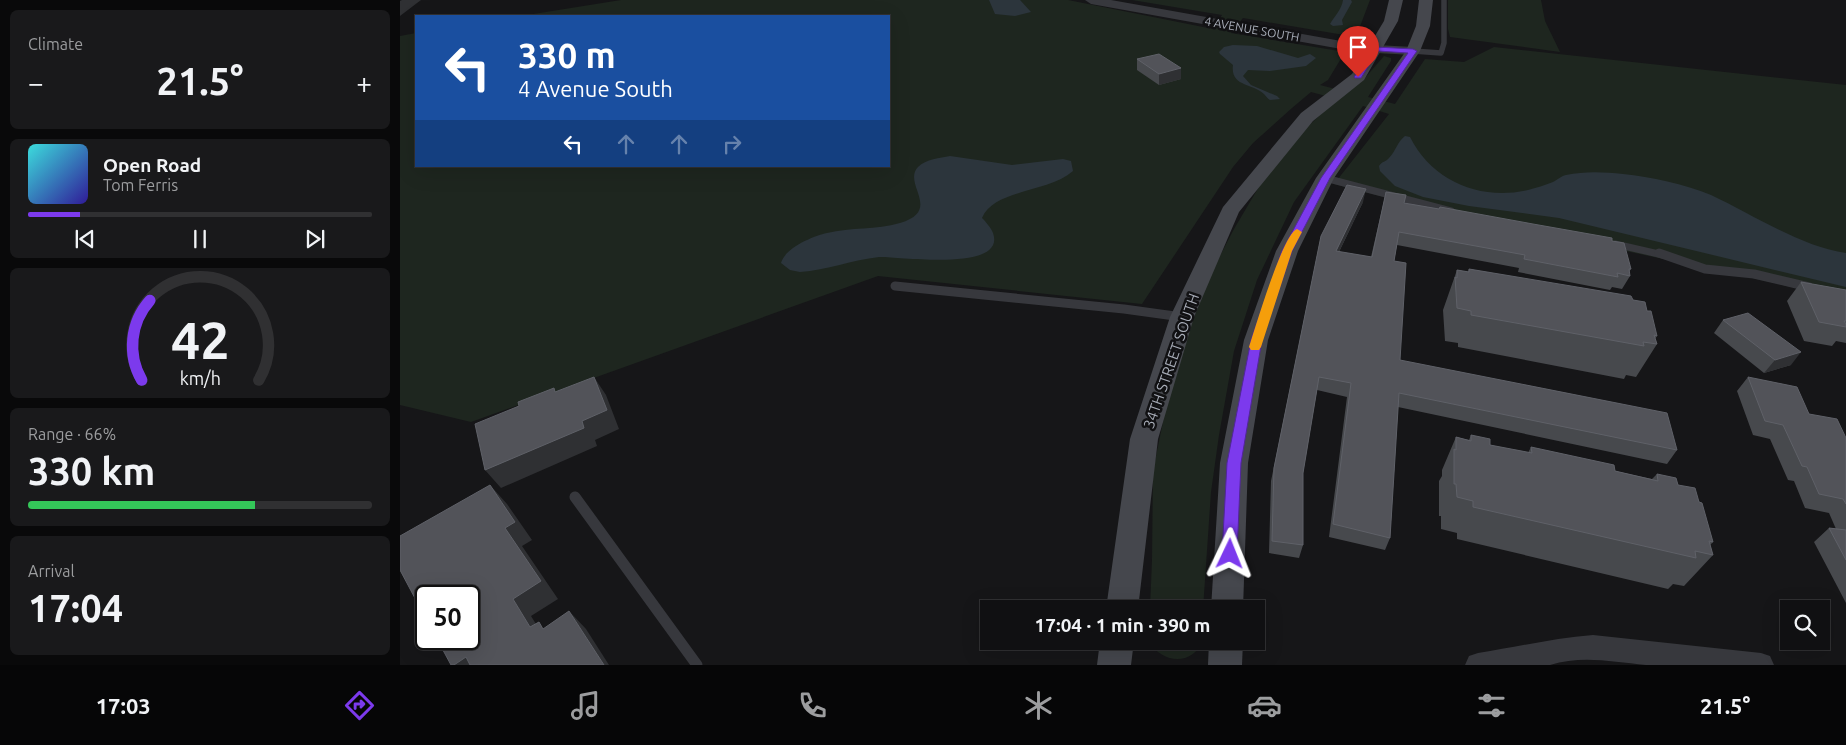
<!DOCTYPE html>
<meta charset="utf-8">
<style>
:root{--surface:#101012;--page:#19191b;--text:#f1f3f6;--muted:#9c9d9f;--line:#303032;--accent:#7c3aed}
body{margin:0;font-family:Ubuntu,sans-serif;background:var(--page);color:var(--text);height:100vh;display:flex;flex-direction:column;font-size:19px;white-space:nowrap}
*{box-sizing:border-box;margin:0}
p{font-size:16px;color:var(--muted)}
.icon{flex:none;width:28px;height:28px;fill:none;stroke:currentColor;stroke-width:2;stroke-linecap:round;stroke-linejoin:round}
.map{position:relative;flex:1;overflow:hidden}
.side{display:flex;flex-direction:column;gap:10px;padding:10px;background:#09090a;width:400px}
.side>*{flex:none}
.top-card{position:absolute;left:15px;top:15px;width:475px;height:152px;border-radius:0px;box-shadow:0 5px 20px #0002,0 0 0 1px var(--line);background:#1a4fa0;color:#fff;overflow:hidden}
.controls{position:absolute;left:1380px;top:600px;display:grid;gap:10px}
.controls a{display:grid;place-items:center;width:50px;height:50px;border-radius:0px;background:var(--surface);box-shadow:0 5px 20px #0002,0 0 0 1px var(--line);font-size:25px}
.speed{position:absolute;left:15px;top:585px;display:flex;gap:10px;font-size:25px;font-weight:700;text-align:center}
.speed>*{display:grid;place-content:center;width:65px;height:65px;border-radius:50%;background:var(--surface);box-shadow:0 5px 20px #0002,0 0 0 1px var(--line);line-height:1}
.speed .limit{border:2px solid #111;border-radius:8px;background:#fff;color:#111}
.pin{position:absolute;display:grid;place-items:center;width:42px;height:42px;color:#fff;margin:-51px -21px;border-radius:50% 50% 50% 0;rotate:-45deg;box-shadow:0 0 5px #0007}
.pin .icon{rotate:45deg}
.me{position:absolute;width:55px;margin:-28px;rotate:2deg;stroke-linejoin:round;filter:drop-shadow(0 0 4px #0008)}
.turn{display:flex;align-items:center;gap:18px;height:105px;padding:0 20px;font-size:22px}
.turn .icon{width:65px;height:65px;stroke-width:2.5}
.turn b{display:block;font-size:35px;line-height:42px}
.lanes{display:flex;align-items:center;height:48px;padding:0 20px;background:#0003;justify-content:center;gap:25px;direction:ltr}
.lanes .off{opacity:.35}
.big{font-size:38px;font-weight:600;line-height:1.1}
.side .tile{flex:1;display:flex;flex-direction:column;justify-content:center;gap:8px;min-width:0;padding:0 18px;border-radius:8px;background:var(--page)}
.side .dial{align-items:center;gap:0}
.dial svg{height:130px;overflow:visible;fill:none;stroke:var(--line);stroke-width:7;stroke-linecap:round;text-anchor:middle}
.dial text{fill:var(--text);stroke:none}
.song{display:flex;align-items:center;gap:15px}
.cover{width:60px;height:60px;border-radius:8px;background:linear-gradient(135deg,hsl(180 70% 55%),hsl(250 70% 35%))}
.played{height:5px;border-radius:2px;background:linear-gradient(90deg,var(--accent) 15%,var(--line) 15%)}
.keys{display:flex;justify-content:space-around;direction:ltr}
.heat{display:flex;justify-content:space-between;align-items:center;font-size:28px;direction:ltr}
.charge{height:8px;border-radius:4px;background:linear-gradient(90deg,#34c759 66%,var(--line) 0)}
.trip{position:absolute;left:580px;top:600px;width:285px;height:50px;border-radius:0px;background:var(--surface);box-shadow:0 5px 20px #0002,0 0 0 1px var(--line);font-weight:600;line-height:50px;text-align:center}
.menu{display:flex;height:80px;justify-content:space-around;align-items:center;background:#060607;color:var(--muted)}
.menu .icon{width:35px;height:35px}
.menu .on{color:var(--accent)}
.menu b{font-size:22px;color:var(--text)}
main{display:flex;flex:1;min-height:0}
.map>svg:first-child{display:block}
.green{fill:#1e261f}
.water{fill:#2c353c}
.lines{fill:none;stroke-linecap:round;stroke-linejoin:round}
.service-far3{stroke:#37383d;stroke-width:5.5}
.service-far2{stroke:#37383d;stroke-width:7}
.service-far1{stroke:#37383d;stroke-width:9}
.service{stroke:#37383d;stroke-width:11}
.minor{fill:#37383d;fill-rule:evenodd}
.tertiary{fill:#37383d;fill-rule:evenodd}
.secondary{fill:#45474d;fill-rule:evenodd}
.wall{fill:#47494d}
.shaded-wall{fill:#2f3033}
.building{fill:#525359;stroke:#5f6168}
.route{fill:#7c3aed;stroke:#51269a}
.slow{fill:#f59e0b}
.labels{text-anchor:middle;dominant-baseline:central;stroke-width:5;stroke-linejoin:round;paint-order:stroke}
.far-street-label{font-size:12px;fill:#a8adb8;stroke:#111113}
.street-label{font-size:15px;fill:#a8adb8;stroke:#111113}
</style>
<main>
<section class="side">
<div class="tile"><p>Climate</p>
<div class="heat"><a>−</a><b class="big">21.5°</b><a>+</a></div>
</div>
<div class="tile">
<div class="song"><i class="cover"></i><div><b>Open Road</b><p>Tom Ferris</p></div></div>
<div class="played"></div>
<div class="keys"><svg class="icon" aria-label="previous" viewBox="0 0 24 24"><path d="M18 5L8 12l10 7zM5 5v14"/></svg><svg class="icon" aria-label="pause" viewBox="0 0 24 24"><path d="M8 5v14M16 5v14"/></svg><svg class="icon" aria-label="next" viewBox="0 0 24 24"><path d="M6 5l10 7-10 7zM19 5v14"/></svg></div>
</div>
<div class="tile dial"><svg viewBox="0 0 100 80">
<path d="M14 69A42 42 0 1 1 86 69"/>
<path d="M14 69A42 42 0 0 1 19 20" stroke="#7c3aed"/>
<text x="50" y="56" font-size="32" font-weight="700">42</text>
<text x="50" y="72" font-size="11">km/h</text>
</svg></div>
<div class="tile"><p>Range · 66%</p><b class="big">330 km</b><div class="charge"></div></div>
<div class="tile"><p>Arrival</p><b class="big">17:04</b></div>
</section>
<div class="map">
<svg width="1446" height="665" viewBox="0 0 1446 665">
<rect width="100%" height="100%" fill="#161618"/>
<g class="green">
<path d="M221,0H668L813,29L822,15L732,0H970L956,37L843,18L831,33L945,52L928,80L920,85L947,92L963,80L984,56L991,58V61L968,97L995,104L1025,59L1064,62L1094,47L1446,85V300C1276,258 1103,230 934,184L989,114L963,106L894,202L857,280L834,351L819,435L811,492L803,609H750L752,560L753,471L766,407L788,332L811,273L834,229L860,185L900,134L937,99L911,92L892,108L853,143L833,167L742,304L478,276L71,422L0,405V36L16,33V166H489V16H121Z"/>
<path d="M1048,0H1141L1145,21L1160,52L1050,37L1048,29Z"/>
<path d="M748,641H803C792,665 764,665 748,641Z"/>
</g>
<g class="water">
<path d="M589,0H620L631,12L615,16L595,14Z"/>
<path d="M943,0H951L952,2L942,20L943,25L933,26L930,24C934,17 942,9 943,0Z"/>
<path d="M833,45L857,46L898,58L910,54L916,58L906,66L870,71L848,70L843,76L851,85L877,96L880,99L870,100C868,99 866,96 864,94C853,83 830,87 833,65L820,54L819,52L824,47Z"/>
<path d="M1005,136L1010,137C1032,181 1080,201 1128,190C1136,188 1145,185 1153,182C1157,180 1161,176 1166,175C1185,171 1204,172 1223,174C1251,177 1284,184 1311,195C1352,214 1401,247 1446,253V287L1159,218L1069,206L1023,197L995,186L980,171L979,166C982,161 986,162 989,158C996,151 997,142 1005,136Z"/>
<path d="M550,156L612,165L663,159L671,161L673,171C648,193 594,189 582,218C586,222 591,228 593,233C607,273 497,256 479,257C452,260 427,270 400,272L390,270L381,263C385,248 413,236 427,233C451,227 476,230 500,223C543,210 502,184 518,167C526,159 540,158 550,156Z"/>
</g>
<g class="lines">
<path class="service-far3" d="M1013,51L1041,53L1044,43V0"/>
<g class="service-far2">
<path d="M925,178L1051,211"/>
<path d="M1215,244L1263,255"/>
</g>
<g class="service-far1">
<path d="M1259,253L1305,269L1354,274L1409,287"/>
<path d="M495,286L724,309L782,317"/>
</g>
<path class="service" d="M175,497L297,665"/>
<path class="minor" d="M1193,635L1361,653L1370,656L1374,665C1331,665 1288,665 1246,665C1213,662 1182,655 1150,665H1065L1069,656L1078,653C1117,647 1154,638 1193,635Z"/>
<path class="tertiary" d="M685,0H711L958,44L1013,47L1020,51L1013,55L958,52L691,4Z"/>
<g class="secondary">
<path d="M989,0H1003L998,21L964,80L913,121L839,212L794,317L758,439L738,609H706L730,439L770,317L823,207L901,113L952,74L984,21Z"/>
<path d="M1019,0H1033L1030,26L1020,51L934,178L898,251L868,340L848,463L843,609H811L820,463L844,340L876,251L916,178L1006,51L1016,26Z"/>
<path d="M700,641H734L731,665H697Z"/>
<path d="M809,641H843L842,665H808Z"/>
</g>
</g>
<g class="wall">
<path d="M737,59L781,79L759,85L737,70Z"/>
<path d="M986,192L1004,203L1039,209L1040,207L1212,241L1231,269L1229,272L1230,276L1222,289L1212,287L1210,290L1118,272L1119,268L997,245L994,261L1000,360L1277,450L1267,464L998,407L990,538L985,550L929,537L947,397L917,390L903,473V545L899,558L869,553L871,481L921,236L963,202L939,252L971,257Z"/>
<path d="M1069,269L1233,300L1247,311L1257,336L1255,339L1257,344L1236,377L1226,375L1224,379L1058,347V343L1045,341L1043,310L1057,270L1068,272Z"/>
<path d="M1401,282L1446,290V343L1436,341L1432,346L1404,341L1387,301Z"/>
<path d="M1323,320L1391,365L1364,373L1314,333Z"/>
<path d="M1348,377L1409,414L1446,438V603L1414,542L1429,528L1436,529L1429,513L1405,508L1394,481L1388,480L1370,439L1353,435L1337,391Z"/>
<path d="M1071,435L1090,445L1128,453L1131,447L1215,471L1252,479L1257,474L1278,485L1299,502L1313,542L1310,545L1313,555L1284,586L1273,584L1268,589L1057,539V533L1041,529V516H1039V481L1042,476V470L1056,437L1069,440Z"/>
</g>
<g class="shaded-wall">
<path d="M2,0H21L0,16V1Z"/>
<path d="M781,68V79L759,85V74Z"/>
<path d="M966,189L963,202L933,264L936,251Z"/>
<path d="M1401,352L1391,365L1364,373L1375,360Z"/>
<path d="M194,377L206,395L219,429L195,440L197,446L101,488L85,470L182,421Z"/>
<path d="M90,485L107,504L132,540L122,546L158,599L131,616L149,645L130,627L113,599L105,528Z"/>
<path d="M169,611L186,629L209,665H204Z"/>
<path d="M66,657L76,665H54Z"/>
</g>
<g class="building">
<path d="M759,54L781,68L759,74L737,59Z"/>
<path d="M947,185L966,189L936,251L972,257L986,192L1006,195L1004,203L1039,209L1040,207L1133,224L1212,238V241L1224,243L1231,269H1229L1230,276L1217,273L1218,277L1124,259L1125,255L999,232L994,261L1006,263L1000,360L1267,413L1277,450L999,393L990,538L933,524L951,383L919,377L903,473V545L872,541L874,468L921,236Z"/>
<path d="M1069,269L1231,296L1233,300L1245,302L1247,311H1251L1257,336L1254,335L1257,344L1243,342L1244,346L1071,315V311L1057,308L1055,277L1057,278V270L1069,272Z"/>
<path d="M1401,282L1446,290V321H1444L1446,324V327L1419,322Z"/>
<path d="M1348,313L1401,352L1375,360L1323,320Z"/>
<path d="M194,377L207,410L182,421L184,428L85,470L75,424L119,406L118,402L154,388L155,392Z"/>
<path d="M1348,377L1397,387L1409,414L1437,419L1446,438V504L1443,499L1419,494L1407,467L1402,466L1383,425L1365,421Z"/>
<path d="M1071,435L1090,439V445L1132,453L1131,447L1214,465L1215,471L1258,481L1257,474L1276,478L1278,485L1295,488L1299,502L1302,503L1313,542L1309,541L1313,555L1295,551L1296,558L1073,507V501L1057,497L1056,484H1054V449L1056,450V437L1071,441Z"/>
<path d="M90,485L115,522L105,528L141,581L113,599L130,627L139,622L143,629L169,611L204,665H70L66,657L54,665H51L37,639H69V596H26V619L0,570V536Z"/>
<path d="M1429,528L1446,530V560Z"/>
</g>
<path class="route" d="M976,47L1013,49L1017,51L930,178L892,251L862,340L841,463L837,554L835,559L830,561L825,559L822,554L827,463L851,340L882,251L921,178L1008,53L978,51L961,78H955L954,77L974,48Z"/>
<path class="slow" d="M897,229L902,232L892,251L861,347L859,350H851L849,347C855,329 883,233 897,229Z"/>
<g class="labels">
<g class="far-street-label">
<text transform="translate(852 29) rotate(10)">4 AVENUE SOUTH</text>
</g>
<g class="street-label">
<text transform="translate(771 361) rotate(-71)">34TH STREET SOUTH</text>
</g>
</g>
</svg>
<div class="controls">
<a><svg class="icon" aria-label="search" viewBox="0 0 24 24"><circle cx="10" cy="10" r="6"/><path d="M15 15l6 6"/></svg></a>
</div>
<div class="speed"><div class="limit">50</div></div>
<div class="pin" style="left:958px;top:77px;background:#d93025"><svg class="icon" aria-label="arrive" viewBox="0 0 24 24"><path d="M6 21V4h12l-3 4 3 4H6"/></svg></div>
<svg class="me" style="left:830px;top:554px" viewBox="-20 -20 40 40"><path d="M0-17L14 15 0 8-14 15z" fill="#7c3aed" stroke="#fff" stroke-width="4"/></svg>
<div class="trip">17:04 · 1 min · 390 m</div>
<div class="top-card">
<div class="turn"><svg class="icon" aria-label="left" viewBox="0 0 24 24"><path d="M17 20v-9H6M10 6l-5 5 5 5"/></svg><div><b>330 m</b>4 Avenue South</div></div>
<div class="lanes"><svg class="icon" aria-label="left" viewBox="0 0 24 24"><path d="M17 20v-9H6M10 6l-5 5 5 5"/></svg><svg class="icon off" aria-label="ahead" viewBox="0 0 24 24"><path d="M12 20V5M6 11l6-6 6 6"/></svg><svg class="icon off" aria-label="ahead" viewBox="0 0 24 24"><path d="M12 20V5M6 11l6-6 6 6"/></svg><svg class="icon off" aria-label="right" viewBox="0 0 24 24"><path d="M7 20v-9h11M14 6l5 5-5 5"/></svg></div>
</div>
</div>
</main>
<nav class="menu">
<b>17:03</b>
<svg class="icon on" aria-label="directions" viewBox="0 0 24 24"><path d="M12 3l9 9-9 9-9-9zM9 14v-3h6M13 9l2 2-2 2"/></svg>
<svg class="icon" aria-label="music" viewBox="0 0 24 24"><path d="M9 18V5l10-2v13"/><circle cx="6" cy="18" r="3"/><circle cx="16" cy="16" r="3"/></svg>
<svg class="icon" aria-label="phone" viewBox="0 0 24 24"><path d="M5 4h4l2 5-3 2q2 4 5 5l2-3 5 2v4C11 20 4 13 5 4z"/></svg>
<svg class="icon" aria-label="climate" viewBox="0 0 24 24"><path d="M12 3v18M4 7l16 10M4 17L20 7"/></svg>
<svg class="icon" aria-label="car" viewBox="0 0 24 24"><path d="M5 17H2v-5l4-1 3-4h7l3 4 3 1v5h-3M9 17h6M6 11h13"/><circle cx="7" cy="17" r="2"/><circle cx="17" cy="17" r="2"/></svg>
<svg class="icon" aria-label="filters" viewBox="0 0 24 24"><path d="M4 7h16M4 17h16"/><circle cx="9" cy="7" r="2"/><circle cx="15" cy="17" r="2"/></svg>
<b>21.5°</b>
</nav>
